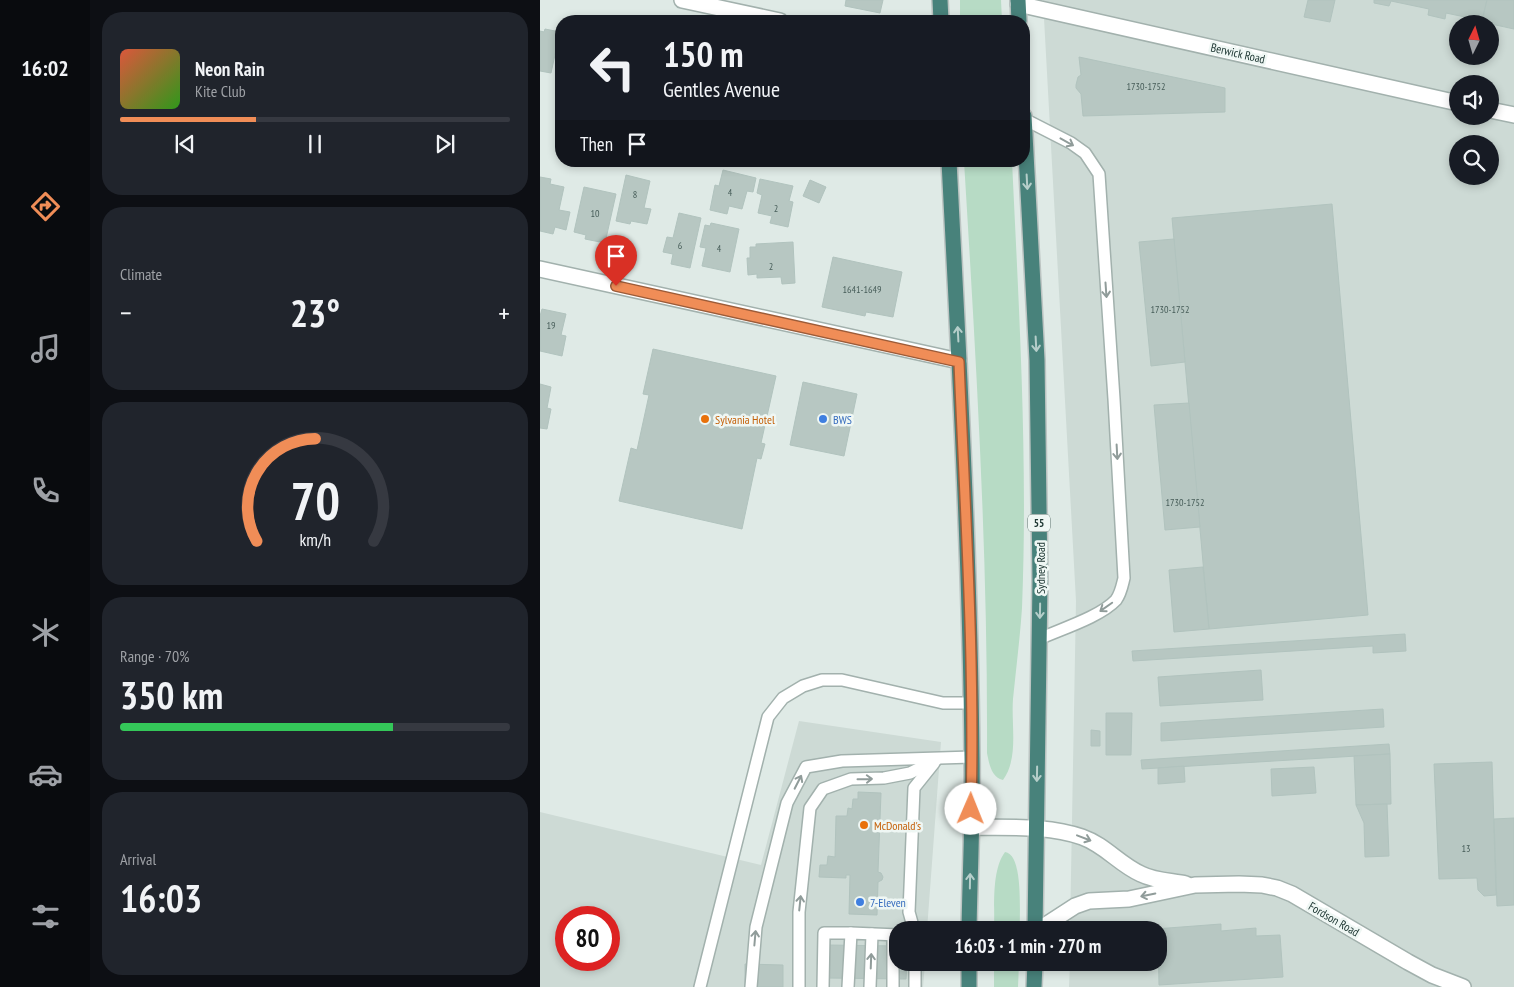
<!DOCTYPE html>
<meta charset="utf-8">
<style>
:root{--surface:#171b24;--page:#20242c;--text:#f1f3f6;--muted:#9ea1a6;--line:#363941;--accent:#f08d57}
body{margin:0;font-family:"PT Sans Narrow",sans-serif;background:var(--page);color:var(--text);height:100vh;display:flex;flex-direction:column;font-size:19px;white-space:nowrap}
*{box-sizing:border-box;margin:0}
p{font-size:16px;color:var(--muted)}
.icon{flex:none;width:28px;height:28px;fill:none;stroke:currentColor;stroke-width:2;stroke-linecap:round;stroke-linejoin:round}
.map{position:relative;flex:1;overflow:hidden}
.sheet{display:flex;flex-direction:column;gap:12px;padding:12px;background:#0d0f14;width:450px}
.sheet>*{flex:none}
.banner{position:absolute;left:15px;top:15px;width:475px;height:152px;border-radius:20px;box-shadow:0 2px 8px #0003;background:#171b24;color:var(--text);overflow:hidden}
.needle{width:32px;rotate:5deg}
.buttons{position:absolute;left:909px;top:15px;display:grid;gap:10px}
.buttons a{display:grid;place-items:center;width:50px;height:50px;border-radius:50%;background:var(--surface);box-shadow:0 2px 8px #0003;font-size:25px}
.speed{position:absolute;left:15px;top:906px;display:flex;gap:10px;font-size:25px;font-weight:700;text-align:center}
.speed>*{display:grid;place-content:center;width:65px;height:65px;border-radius:50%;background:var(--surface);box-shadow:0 2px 8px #0003;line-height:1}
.speed .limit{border:8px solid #d22;background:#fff;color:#111}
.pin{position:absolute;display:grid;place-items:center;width:42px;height:42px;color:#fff;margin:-51px -21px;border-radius:50% 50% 50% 0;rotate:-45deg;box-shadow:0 0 5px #0007}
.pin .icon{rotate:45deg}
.me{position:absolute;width:55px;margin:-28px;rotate:1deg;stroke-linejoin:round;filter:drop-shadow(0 0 4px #0008)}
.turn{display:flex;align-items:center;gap:18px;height:105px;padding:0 25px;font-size:22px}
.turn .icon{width:65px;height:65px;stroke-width:2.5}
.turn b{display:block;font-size:35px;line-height:42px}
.then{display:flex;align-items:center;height:48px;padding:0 25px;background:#0003;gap:10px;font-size:19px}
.big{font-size:38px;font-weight:600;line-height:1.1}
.sheet .tile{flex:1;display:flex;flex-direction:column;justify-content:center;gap:8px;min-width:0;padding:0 18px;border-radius:20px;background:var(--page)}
.sheet .dial{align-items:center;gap:0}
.dial svg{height:130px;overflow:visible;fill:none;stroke:var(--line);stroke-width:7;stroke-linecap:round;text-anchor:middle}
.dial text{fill:var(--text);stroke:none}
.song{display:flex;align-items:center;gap:15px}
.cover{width:60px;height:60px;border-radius:8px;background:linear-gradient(135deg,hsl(10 70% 55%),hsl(110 70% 35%))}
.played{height:5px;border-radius:2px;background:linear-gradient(90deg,var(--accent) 35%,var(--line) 35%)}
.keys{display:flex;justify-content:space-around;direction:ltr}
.heat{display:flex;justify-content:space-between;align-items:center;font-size:28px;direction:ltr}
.charge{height:8px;border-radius:4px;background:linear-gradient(90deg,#34c759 70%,var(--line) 0)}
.trip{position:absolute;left:349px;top:921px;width:278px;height:50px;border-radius:20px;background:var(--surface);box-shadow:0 2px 8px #0003;font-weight:600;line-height:50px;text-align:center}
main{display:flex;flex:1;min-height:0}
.menu{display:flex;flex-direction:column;width:90px;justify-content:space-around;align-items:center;background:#090b0e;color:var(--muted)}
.menu .icon{width:35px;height:35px}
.menu .selected{color:var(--accent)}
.menu b{font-size:22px;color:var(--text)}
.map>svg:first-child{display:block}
.built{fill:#cddad5;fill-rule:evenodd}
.green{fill:#b7dbc5}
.building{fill:#b7c7c2;stroke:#b1c3be}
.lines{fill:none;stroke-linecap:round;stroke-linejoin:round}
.service-casing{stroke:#a2b1ad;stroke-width:14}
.minor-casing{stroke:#a2b1ad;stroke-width:18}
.trunk-casing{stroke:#bcc4c2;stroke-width:18}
.service{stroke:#fff;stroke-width:11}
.minor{stroke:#fff;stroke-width:15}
.trunk{stroke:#48827b;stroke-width:15}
.oneway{stroke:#909c9a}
.oneway2{stroke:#b5ceca}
.route-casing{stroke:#9c5c39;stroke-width:12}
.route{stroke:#f08d57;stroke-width:9}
.food-dot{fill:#e8710a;stroke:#eff7f4;stroke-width:2}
.shop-dot{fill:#3f7fe0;stroke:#eff7f4;stroke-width:2}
.labels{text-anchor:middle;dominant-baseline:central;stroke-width:5;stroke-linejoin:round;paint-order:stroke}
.number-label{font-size:10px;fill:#465c58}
.shield{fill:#eff7f4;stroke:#5e726e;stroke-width:1}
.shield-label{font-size:11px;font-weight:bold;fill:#203935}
.street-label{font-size:12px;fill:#203935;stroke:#eff7f4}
.food-label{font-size:12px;fill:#c56008;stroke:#eff7f4;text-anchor:start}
.shop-label{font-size:12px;fill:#366cbe;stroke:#eff7f4;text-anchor:start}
</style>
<main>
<nav class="menu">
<b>16:02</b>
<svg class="icon selected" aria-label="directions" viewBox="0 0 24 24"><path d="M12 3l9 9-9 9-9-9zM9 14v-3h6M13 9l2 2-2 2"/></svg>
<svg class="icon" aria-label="music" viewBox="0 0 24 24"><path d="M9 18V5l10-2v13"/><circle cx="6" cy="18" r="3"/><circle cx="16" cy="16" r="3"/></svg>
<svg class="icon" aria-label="phone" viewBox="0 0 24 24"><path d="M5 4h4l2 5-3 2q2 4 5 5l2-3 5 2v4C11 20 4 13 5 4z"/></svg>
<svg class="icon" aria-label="climate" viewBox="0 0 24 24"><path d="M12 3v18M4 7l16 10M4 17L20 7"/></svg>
<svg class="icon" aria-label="car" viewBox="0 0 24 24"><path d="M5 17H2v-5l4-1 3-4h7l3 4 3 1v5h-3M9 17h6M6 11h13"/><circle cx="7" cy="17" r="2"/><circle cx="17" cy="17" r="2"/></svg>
<svg class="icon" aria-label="filters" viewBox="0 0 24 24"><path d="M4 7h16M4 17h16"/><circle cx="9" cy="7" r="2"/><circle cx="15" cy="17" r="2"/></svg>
</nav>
<section class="sheet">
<div class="tile">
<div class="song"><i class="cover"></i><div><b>Neon Rain</b><p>Kite Club</p></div></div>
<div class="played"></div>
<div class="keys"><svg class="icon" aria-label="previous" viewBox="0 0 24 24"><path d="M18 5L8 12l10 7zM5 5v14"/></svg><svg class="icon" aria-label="pause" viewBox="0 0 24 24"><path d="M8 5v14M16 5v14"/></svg><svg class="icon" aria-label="next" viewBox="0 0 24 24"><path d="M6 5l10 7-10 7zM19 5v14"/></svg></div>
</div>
<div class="tile"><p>Climate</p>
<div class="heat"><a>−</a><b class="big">23°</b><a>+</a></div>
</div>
<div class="tile dial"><svg viewBox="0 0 100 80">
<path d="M14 69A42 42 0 1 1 86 69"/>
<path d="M14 69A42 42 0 0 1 50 6" stroke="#f08d57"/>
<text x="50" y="56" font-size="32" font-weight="700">70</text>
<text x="50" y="72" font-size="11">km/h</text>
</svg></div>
<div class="tile"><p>Range · 70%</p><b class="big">350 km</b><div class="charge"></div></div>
<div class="tile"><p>Arrival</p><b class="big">16:03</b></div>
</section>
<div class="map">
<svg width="974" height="987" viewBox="0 0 974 987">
<rect width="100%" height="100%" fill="#dfeae6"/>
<g class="built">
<path d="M503,0H974V987H529L530,963L618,962V930H530L536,601ZM918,24H950V56H918ZM918,84H950V116H918ZM918,144H950V176H918Z"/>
<path d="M259,721L401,742L387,930H358V962L385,963L383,987H0V812L221,865ZM26,918H69V960H26Z"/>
</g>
<g class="green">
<path d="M420,0H461L462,21H420Z"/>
<path d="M424,161H472C479,310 488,459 482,608C480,638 476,669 473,699C471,725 479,758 463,780C451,777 449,763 447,753C448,555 436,358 424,161Z"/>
<path d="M465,852C484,854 479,915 480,930H454C455,908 451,871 465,852Z"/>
<path d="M454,963H479L478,987H454Z"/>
</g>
<g class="building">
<path d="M306,0H343L340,13L305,6Z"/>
<path d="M768,0H795L790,22L764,17Z"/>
<path d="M834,0H947L941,24L924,23L925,17L906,13L905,19L888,15L889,9L851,1L849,6L834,3Z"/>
<path d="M947,0H974V29L942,22Z"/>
<path d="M5,29L20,32L11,73L0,71V31L4,32Z"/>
<path d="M539,57L685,88V112L543,116L541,94L536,88V85L538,77L541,75Z"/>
<path d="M183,170L216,178L213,192L207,191L202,209L189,206L187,214L170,210L175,185L179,186Z"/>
<path d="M86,175L110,181L104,208L111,209L107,224L91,221L90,224L76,221Z"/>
<path d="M0,177L11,179L10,184L24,187L19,210L30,212L26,230L15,227L13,234L0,231Z"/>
<path d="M220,179L253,186L249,201L253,202L248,227L230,223L232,216L218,213L222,195L217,193Z"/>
<path d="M270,180L286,187L279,203L263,196Z"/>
<path d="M44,187L76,194L65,243L45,239L46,235L34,232Z"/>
<path d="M792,204L828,615L669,629L632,218Z"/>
<path d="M139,213L161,218L150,268L131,264L133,254L123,252L127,237L133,238Z"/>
<path d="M171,223L199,229L190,272L162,266L166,248L160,247L165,225L170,226Z"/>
<path d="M634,239L645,362L611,366L599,242Z"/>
<path d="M253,242L255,283L242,284L241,277L217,278V274L208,275L207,258H210V247H216V244Z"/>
<path d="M293,257L362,272L353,317L326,312L325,316L282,307Z"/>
<path d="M2,309L26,314L21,335L26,336L22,356L0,351V316Z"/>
<path d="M113,349L236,376L221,443L225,444L221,459L217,458L202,529L79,501L91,448L97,450L109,395L103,394Z"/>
<path d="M263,382L317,394L304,456L250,445Z"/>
<path d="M0,384L11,387L7,408L11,409L7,429L0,428Z"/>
<path d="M649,403L660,527L625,530L614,405Z"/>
<path d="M663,567L669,629L634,632L629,570Z"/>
<path d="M865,634L866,651L833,653V646L593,661L592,651Z"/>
<path d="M721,670L723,700L620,706L618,677Z"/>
<path d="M843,709L844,727L621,741V723Z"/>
<path d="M566,713H592L591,755H566Z"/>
<path d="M551,730L560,731V746H551Z"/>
<path d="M849,744L850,754L602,769L601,760Z"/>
<path d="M850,754L851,804L816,805L814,756Z"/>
<path d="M952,762L956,895L944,896L938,890L937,878L899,879L894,764Z"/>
<path d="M644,766L645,782L618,784V768Z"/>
<path d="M774,767L776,793L732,796L731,769Z"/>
<path d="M318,792L341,793L338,872L341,873L343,877L342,880L338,882L337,915L309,914L310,875H306V878L279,877L280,865H287L288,856L295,857L296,816H307L308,808L312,809L313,799H318Z"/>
<path d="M847,804L849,856L825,857L824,823L816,805Z"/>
<path d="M974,818V905L957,906L954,819Z"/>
<path d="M681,924V931L716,928V936L740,935L743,977L619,985L618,930L615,929Z"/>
<path d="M287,945L358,946V962H367L366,979L287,978Z"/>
<path d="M205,964L243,965V987H205Z"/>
</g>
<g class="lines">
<defs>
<g id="service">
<path d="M484,119L531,143L545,153L559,174L574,399L584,578C582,586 581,593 576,600C560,617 521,629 499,639"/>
<path d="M374,930L369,912L374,788L394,763"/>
<path d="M160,987L228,717L243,698L263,686L282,680H302L403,703H431"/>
<path d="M211,987L216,927L247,803L266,767L302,761L432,757"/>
<path d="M259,987V912L270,808L283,789L311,779L344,778L370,773L396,760"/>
<path d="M283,987L284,933H311"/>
<path d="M308,987L311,933L358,935"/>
<path d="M330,987L332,934"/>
<path d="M353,987V935"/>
<path d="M375,987V962"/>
</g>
<g id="minor">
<path d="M142,0L240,21"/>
<path d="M478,4L918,103"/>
<path d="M950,110L974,115"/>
<path d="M0,269L419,361"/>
<path d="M431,827C468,828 507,825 542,837C565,845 580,865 601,874C615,881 632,881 646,884"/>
<path d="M498,930L535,906L549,901L589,899L655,885L699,884L722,885L737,888L752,894L868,962L892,975L923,987"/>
</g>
<g id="trunk">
<path d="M400,0L401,21"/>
<path d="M478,0L479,21"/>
<path d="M484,116L497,360L500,581L495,930"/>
<path d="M409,161C419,359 430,558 432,756C433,814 430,872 429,930"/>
<path d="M429,987V962"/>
<path d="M494,987L495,962"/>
</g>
</defs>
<use href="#service" class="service-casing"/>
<use href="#minor" class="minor-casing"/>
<use href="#trunk" class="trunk-casing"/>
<use href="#service" class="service"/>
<use href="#minor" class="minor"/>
<use href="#trunk" class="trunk"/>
</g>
<defs><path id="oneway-shaft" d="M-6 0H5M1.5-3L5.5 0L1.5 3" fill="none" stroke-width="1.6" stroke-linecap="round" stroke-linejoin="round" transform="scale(1.25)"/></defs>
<g class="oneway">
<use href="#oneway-shaft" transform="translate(527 142) rotate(29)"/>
<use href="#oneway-shaft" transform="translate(566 290) rotate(86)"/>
<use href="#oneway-shaft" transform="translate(577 452) rotate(87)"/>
<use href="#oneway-shaft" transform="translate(566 607) rotate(145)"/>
<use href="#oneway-shaft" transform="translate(325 779) rotate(-1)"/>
<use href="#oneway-shaft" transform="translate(258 782) rotate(-63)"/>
<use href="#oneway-shaft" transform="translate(544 838) rotate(21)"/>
<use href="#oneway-shaft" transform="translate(608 895) rotate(168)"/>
<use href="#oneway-shaft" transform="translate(260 903) rotate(-84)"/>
<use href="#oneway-shaft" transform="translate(215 938) rotate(-85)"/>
<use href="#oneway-shaft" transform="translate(331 961) rotate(-88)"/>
</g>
<g class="oneway2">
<use href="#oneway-shaft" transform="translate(487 182) rotate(87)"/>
<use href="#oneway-shaft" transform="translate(418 334) rotate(-93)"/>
<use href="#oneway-shaft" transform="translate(496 344) rotate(87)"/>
<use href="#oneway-shaft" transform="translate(500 611) rotate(91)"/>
<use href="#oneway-shaft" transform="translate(497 774) rotate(91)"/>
<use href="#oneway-shaft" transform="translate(430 881) rotate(-89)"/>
</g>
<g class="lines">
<defs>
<path id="route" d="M76,286L419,362C425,511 435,660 431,809"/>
</defs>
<use href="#route" class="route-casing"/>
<use href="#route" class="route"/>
</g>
<g class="food-dot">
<circle cx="165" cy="419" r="5"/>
<circle cx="324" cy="825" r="5"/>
</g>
<g class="shop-dot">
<circle cx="283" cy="419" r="5"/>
<circle cx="320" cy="902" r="5"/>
</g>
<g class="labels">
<g class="number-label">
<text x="606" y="86">1730-1752</text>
<text x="190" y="192">4</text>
<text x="95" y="194">8</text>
<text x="236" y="208">2</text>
<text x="55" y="213">10</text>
<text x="140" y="245">6</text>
<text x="179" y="248">4</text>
<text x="231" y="266">2</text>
<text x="322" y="289">1641-1649</text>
<text x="630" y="309">1730-1752</text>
<text x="11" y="325">19</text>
<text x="645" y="502">1730-1752</text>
<text x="926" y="848">13</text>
</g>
<rect class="shield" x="488" y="514.5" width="22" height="17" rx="4"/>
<g class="shield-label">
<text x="499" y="523">55</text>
</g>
<g class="street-label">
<text transform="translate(698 53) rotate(13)">Berwick Road</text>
<text transform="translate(500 568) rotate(-90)">Sydney Road</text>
<text transform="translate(794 919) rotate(30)">Fordson Road</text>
</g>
<g class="food-label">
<text x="175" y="419">Sylvania Hotel</text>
<text x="334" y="825">McDonald's</text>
</g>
<g class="shop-label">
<text x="293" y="419">BWS</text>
<text x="330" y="902">7-Eleven</text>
</g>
</g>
</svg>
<div class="buttons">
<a><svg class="needle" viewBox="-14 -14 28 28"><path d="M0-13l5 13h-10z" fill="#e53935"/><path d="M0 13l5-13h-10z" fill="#9ea1a6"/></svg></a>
<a><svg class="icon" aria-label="sound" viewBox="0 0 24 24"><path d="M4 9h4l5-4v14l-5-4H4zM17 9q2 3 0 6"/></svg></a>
<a><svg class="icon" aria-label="search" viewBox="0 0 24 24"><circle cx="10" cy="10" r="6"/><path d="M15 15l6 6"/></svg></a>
</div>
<div class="speed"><div class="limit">80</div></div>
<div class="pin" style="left:76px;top:286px;background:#d93025"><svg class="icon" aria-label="arrive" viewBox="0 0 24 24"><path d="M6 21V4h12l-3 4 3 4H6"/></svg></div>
<svg class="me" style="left:431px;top:809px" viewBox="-20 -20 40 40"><circle r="19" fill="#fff"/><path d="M0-13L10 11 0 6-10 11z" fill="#f08d57"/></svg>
<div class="trip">16:03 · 1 min · 270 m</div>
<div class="banner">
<div class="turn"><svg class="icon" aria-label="left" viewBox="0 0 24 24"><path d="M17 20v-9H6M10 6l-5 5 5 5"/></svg><div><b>150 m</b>Gentles Avenue</div></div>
<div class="then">Then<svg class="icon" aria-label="arrive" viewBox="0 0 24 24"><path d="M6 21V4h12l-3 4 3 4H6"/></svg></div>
</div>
</div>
</main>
